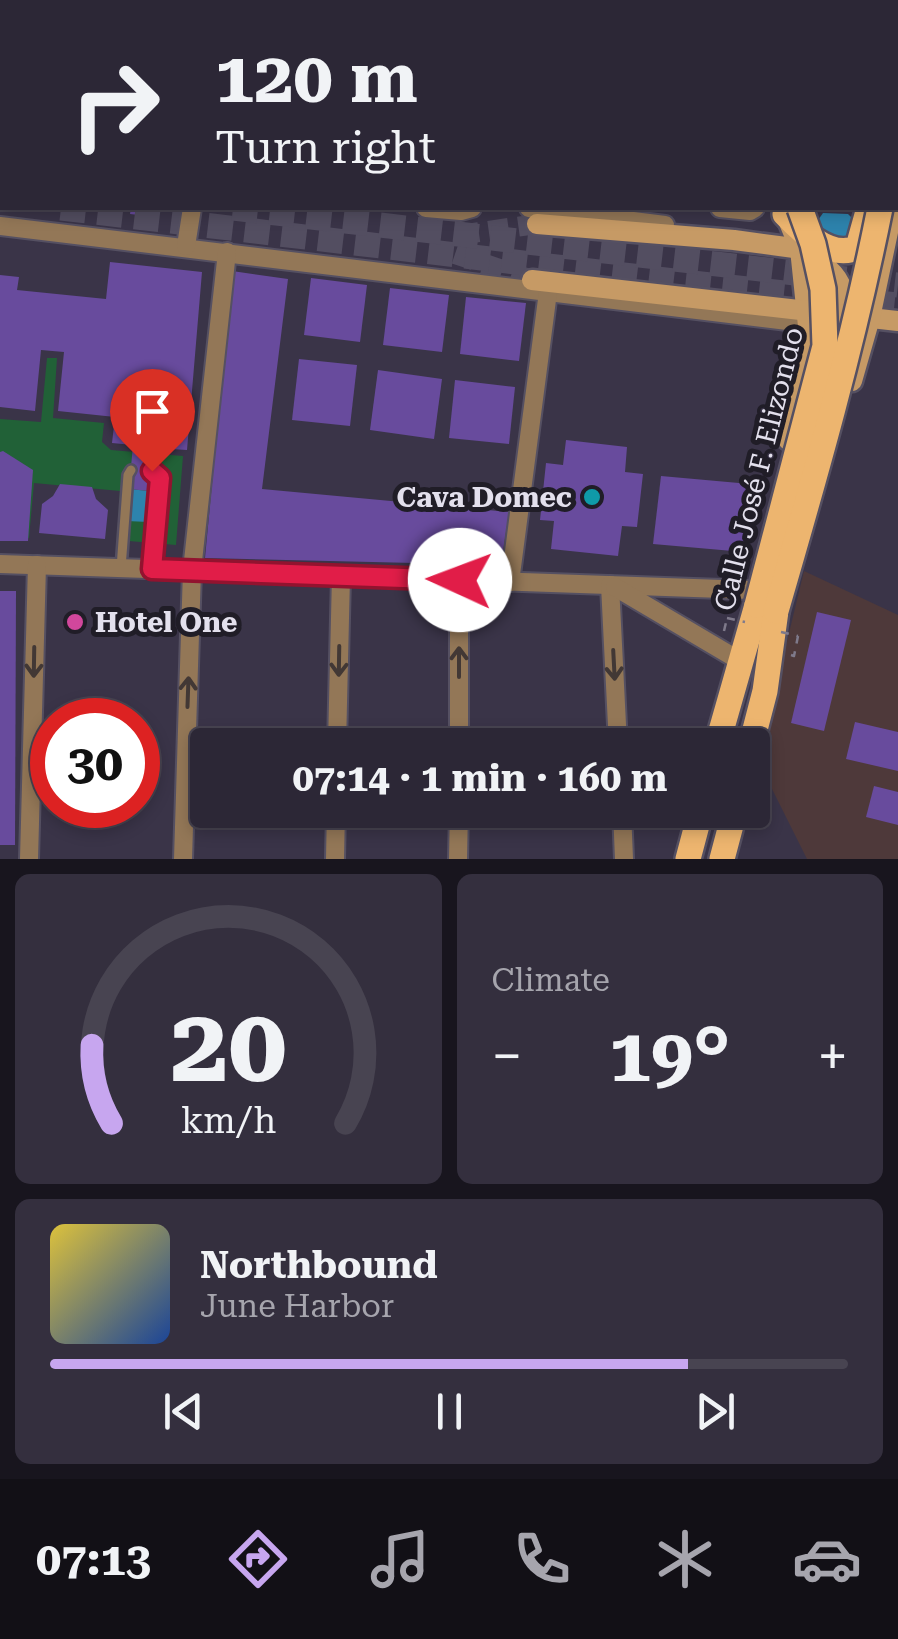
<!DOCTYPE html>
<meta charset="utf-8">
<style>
:root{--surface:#2c2736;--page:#342f3e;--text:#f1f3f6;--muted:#a6a5ad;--line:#484451;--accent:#c7a6ef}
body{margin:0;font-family:"Roboto Serif",serif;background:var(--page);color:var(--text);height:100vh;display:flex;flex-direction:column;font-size:38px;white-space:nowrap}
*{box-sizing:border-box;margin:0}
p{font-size:32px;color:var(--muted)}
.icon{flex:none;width:55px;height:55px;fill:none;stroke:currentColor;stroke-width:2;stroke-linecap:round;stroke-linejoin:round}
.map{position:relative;height:859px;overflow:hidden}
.details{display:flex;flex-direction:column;gap:15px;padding:15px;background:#18151e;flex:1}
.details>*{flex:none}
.banner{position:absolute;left:0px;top:0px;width:900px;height:210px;box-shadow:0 5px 15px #0003,0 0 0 2px var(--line);background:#2c2736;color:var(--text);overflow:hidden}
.speed{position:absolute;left:30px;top:698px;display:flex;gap:20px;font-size:50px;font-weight:700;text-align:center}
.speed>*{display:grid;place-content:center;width:130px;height:130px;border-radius:50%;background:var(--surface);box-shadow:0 5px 15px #0003,0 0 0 2px var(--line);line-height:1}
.speed .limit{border:15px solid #d22;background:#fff;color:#111}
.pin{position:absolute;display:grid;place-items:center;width:85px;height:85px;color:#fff;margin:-102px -42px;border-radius:50% 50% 50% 0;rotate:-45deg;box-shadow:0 0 10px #0007}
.pin .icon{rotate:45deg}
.me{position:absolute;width:110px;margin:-55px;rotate:272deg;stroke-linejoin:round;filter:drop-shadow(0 0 8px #0008)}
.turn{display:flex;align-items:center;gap:35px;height:210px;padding:0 50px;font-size:45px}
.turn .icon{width:130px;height:130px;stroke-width:2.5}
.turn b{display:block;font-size:70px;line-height:85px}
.big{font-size:75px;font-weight:700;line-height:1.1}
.details .widget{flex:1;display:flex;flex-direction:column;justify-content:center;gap:15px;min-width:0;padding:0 35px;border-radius:15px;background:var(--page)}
.details .dial{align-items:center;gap:0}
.dial svg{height:260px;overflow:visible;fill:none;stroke:var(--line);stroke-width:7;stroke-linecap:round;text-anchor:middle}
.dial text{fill:var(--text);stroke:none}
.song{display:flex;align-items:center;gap:30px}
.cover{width:120px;height:120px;border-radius:15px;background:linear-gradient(135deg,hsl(50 70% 55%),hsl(220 70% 35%))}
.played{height:10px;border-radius:5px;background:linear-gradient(90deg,var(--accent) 80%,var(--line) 80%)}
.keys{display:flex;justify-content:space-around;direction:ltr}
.heat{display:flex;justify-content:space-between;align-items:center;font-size:55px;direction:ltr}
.details .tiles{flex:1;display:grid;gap:15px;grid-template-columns:1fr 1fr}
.widget:last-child{grid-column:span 2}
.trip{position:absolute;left:190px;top:728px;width:580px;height:100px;border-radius:10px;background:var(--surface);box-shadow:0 5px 15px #0003,0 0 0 2px var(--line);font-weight:700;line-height:100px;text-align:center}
.tab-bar{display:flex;height:160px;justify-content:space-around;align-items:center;background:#121016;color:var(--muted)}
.tab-bar .icon{width:70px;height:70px}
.tab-bar .current{color:var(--accent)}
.tab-bar b{font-size:45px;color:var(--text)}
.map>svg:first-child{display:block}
.education{fill:#4e393a}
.green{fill:#216137}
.water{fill:#2d83ad}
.building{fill:#684b9d}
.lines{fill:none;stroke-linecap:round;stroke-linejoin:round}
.secondary-tunnel{stroke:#534e61;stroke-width:20;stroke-dasharray:20 10;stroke-linecap:butt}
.primary-tunnel{stroke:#534e61;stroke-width:25;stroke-dasharray:25 12;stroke-linecap:butt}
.lane-casing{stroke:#555062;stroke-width:14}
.street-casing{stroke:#555062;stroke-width:22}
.secondary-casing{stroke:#555062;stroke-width:25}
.primary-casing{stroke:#555062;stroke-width:30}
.path{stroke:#7f7a8b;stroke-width:2.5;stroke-dasharray:8 8;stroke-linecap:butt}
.lane{stroke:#937757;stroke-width:9}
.street{stroke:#937757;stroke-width:18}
.secondary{stroke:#c69a65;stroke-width:20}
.primary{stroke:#edb56f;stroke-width:25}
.primary-bridge-casing{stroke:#555062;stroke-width:30;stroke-linecap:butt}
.path-bridge{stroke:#7f7a8b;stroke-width:2.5;stroke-dasharray:8 8;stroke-linecap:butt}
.primary-bridge{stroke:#edb56f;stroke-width:25}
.oneway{stroke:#423835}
.route-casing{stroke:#92132f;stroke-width:25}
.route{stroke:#e11d48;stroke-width:18}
.culture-dot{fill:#0f9aa8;stroke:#201d27;stroke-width:4}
.hotel-dot{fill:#d1479c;stroke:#201d27;stroke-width:4}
.labels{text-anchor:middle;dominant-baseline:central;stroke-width:10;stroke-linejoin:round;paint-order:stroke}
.street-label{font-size:28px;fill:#e3e0ed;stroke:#201d27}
.poi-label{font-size:28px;font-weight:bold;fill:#e3e0ed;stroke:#201d27;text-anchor:end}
</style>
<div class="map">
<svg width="898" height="859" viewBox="0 0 898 859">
<rect width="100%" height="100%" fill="#3a3448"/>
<path class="education" d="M804,571L898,615V859H807L758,761Z"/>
<path class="green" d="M47,358H57L53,418L104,423L102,442L111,450L183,456L176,545L117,540L120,491L34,483L29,538L0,536V419L41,422Z"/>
<g class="water">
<path d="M823,213L848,214L854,220V238L826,239L816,223Z"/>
<path d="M129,489L149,491L148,522L127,521Z"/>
</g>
<g class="building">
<path d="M131,208H158L156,217L130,214Z"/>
<path d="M110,262L202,272L187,450L155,448L149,491L129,489L133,445L112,443L115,417L58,411L64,352L41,350L35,411L0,407V275L19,277L17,290L106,299Z"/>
<path d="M232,271L288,279L262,489L509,512L501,565L205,558Z"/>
<path d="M311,278L367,285L360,342L304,335Z"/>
<path d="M390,288L449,295L442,352L383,345Z"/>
<path d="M466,297L526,303L519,361L460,354Z"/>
<path d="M299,359L357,365L350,426L292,420Z"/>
<path d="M378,370L442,379L434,439L370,430Z"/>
<path d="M455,380L515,387L509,444L449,438Z"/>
<path d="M566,440L627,447L625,472L643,474L637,527L622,526L618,556L551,549L554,521L540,520L546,463L563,465Z"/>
<path d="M3,451L33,470L28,541H0V452Z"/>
<path d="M661,476L750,484L755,510L744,552L653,544Z"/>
<path d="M60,484L92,487L96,499L108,510L105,539L39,533L42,504L53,496Z"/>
<path d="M0,591H16L15,845H0Z"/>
<path d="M817,612L851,620L824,731L791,723Z"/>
<path d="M855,722L898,732V771L846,759Z"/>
<path d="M874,786L898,792V825L866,817Z"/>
</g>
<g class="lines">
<g class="secondary-tunnel">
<path d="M459,235L537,224"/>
<path d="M455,254L532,280"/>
</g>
<g class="primary-tunnel">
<path d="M0,181H2"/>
<path d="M0,200L2,201"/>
<path d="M61,208L683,282L898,305"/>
<path d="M233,208L898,285"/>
</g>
<defs>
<g id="lane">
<path d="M152,471L160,478L153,569"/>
<path d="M121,568L128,475L131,470"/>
</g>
<g id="street">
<path d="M83,2L84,0"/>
<path d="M234,2V0"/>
<path d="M527,2V0"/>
<path d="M0,27L2,28"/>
<path d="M426,208L461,211L472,208"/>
<path d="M529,208L665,225"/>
<path d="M720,208L750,211L755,208"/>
<path d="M0,226L796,322"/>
<path d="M186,246L192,208"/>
<path d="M0,564L751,590"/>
<path d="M510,582L548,292"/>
<path d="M610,585L618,745"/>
<path d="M615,587L735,658"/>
<path d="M337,745L341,576"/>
<path d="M459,745V580"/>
<path d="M622,810L624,859"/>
<path d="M29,859L37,565"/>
<path d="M183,859L192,570L227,252"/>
<path d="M335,859L336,810"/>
<path d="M458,859L459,810"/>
</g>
<g id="secondary">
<path d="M793,2L794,0"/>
<path d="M898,187V184"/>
<path d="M788,220L800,249L810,345L788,440"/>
<path d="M537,224L734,240L809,250"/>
<path d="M810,255C841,274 848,290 843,325"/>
<path d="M532,280L898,321"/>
<path d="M852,381L870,318L893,208"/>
</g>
<g id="primary">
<path d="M898,110V109"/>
<path d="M898,140V138"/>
<path d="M785,214C802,232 832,261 858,247L867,215"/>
<path d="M717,745L757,605"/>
<path d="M751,745L765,691L776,611"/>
<path d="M688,859L701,810"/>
<path d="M722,859L735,810"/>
</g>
</defs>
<use href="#lane" class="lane-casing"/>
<use href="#street" class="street-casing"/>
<use href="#secondary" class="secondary-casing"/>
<use href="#primary" class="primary-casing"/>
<g class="path">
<path d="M724,631L727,618"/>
<path d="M791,655L794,656L798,636"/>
</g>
<use href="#lane" class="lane"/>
<use href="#street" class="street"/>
<use href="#secondary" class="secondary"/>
<use href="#primary" class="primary"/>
<defs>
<g id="primary-bridge">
<path d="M757,605L825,346L823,289L813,244L800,208"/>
<path d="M776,611C815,477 853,344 880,208"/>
</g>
</defs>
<use href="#primary-bridge" class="primary-bridge-casing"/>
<g class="path-bridge">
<path d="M727,618L745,622"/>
<path d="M781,632L798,636"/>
</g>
<use href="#primary-bridge" class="primary-bridge"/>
</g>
<defs><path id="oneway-shaft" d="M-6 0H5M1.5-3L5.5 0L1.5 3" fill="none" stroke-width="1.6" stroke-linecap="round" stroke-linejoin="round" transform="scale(2.5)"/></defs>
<g class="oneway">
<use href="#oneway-shaft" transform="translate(339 661) rotate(91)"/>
<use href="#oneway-shaft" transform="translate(34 662) rotate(91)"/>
<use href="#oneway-shaft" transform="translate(459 662) rotate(-90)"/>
<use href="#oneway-shaft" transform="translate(614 665) rotate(87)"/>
<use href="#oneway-shaft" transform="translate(188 692) rotate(-88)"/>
</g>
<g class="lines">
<defs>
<path id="route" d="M152,471L160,478L152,569L460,580"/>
</defs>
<use href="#route" class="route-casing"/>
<use href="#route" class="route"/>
</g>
<circle class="culture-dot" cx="592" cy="497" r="10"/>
<circle class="hotel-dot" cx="75" cy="622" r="10"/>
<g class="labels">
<g class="street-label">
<text transform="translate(759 469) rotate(-76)">Calle José F. Elizondo</text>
</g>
<g class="poi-label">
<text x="572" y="497">Cava Domec</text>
<text x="95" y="622" text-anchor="start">Hotel One</text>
</g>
</g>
</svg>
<div class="speed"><div class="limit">30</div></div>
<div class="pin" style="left:152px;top:471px;background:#d93025"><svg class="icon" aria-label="arrive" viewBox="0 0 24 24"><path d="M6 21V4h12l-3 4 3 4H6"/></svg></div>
<svg class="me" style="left:460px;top:580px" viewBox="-20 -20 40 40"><circle r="19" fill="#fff"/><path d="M0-13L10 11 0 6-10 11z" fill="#e11d48"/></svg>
<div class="trip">07:14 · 1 min · 160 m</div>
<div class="banner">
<div class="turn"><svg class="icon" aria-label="right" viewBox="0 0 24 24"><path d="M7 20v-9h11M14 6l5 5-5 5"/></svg><div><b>120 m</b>Turn right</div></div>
</div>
</div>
<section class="details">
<div class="tiles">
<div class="widget dial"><svg viewBox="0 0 100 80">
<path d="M14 69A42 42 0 1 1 86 69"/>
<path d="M14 69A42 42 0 0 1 8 45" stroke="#c7a6ef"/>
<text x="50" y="56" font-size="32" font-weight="700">20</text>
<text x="50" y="72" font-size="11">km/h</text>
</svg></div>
<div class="widget"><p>Climate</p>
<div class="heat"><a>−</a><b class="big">19°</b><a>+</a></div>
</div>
<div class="widget">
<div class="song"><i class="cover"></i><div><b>Northbound</b><p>June Harbor</p></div></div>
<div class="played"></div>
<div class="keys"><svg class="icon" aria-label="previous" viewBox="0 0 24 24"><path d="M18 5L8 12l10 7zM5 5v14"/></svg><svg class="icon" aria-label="pause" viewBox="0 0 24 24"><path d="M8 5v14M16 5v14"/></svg><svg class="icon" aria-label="next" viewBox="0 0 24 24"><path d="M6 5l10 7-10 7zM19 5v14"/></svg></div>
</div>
</div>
</section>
<nav class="tab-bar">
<b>07:13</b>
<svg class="icon current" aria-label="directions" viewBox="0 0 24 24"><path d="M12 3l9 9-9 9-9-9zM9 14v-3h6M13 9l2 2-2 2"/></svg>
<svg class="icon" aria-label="music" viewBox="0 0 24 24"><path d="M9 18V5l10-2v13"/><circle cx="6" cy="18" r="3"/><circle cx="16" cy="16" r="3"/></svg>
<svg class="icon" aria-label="phone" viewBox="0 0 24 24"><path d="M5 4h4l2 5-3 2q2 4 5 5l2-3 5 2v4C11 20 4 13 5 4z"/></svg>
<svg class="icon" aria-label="climate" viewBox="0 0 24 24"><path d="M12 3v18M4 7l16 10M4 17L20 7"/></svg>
<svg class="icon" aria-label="car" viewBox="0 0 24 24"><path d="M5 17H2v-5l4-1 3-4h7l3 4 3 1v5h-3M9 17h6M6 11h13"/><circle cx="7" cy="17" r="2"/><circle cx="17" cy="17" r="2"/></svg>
</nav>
